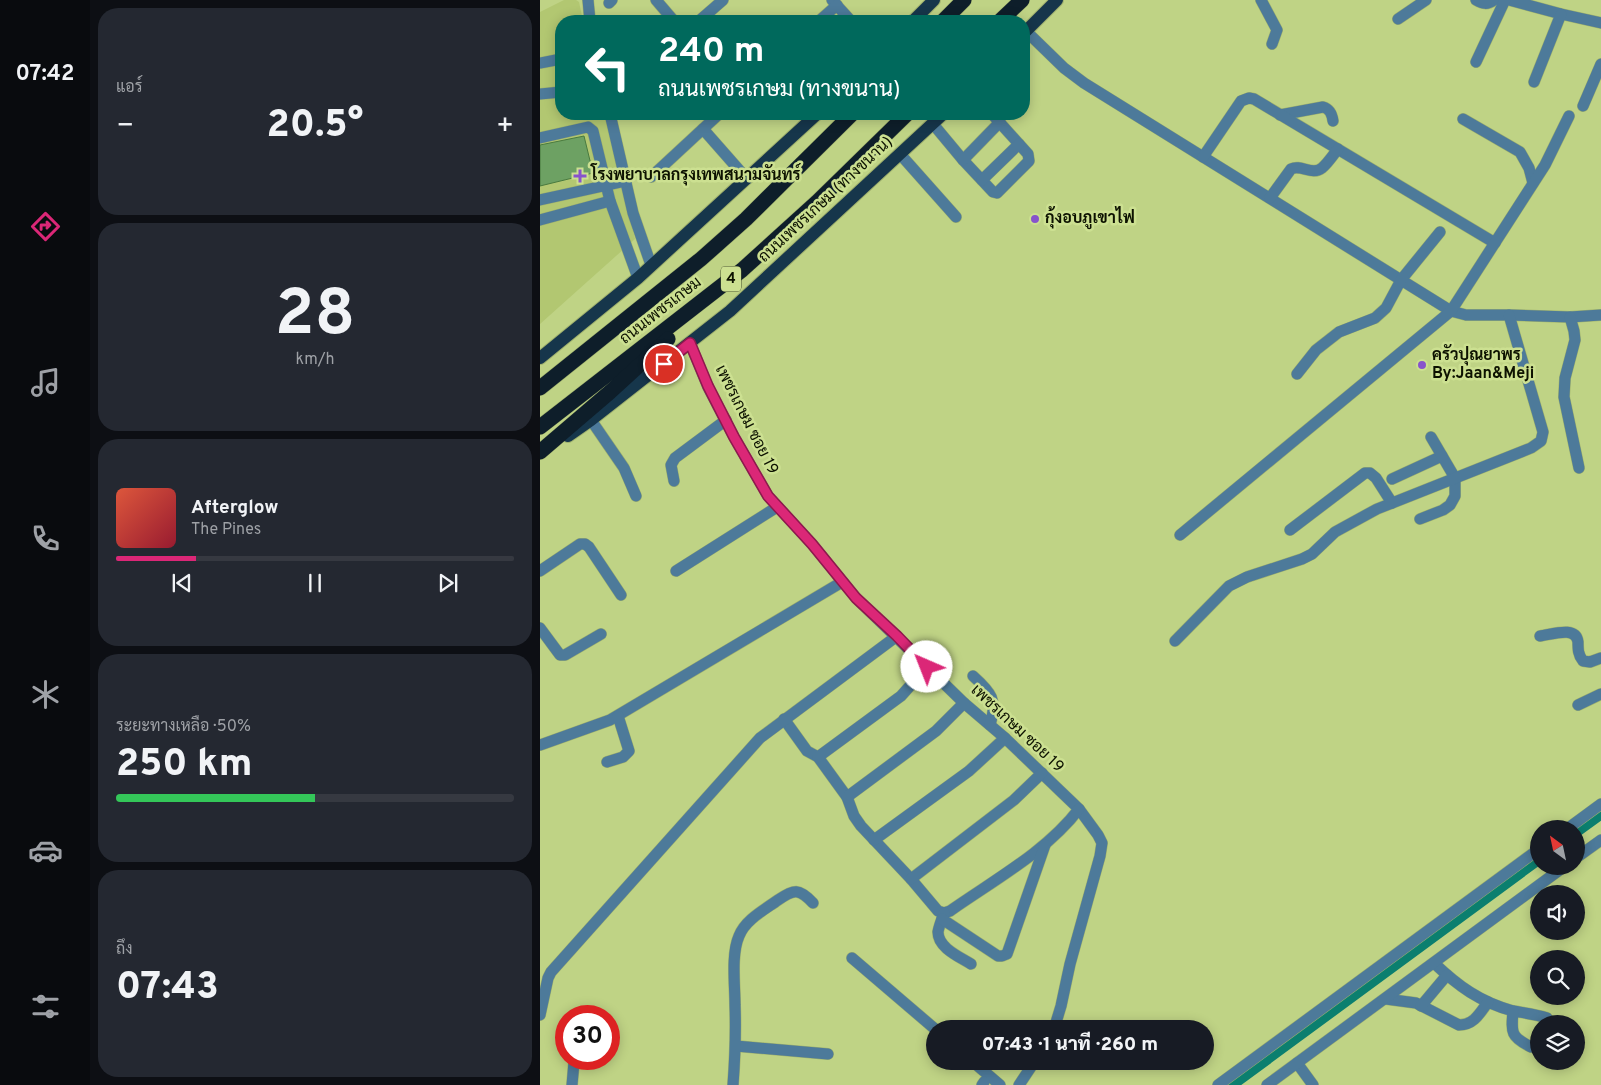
<!DOCTYPE html>
<html lang="th">
<meta charset="utf-8">
<style>
:root{--surface:#171b24;--page:#242831;--text:#f1f3f6;--muted:#9ea1a6;--line:#363941;--accent:#db2777}
body{margin:0;font-family:Overpass,Sarabun,sans-serif;background:var(--page);color:var(--text);height:100vh;display:flex;flex-direction:column;font-size:19px;white-space:nowrap}
*{box-sizing:border-box;margin:0}
p{font-size:16px;color:var(--muted)}
.icon{flex:none;width:28px;height:28px;fill:none;stroke:currentColor;stroke-width:2;stroke-linecap:round;stroke-linejoin:round}
.map{position:relative;flex:1;overflow:hidden}
.sheet{display:flex;flex-direction:column;gap:8px;padding:8px;background:#0d0f14;width:450px}
.sheet>*{flex:none}
.banner{position:absolute;left:15px;top:15px;width:475px;height:105px;border-radius:20px;box-shadow:0 2px 12px #0003;background:#00695c;color:#fff;overflow:hidden}
.needle{width:32px;rotate:327deg}
.fabs{position:absolute;left:990px;top:820px;display:grid;gap:10px}
.fabs a{display:grid;place-items:center;width:55px;height:55px;border-radius:50%;background:var(--surface);box-shadow:0 2px 12px #0003;font-size:25px}
.speed{position:absolute;left:15px;top:1005px;display:flex;gap:10px;font-size:25px;font-weight:700;text-align:center}
.speed>*{display:grid;place-content:center;width:65px;height:65px;border-radius:50%;background:var(--surface);box-shadow:0 2px 12px #0003;line-height:1}
.speed .limit{border:8px solid #d22;background:#fff;color:#111}
.pin{position:absolute;display:grid;place-items:center;width:42px;height:42px;color:#fff;margin:-21px;border:2px solid #fff;border-radius:50%;box-shadow:0 1px 5px #0007}
.me{position:absolute;width:55px;margin:-28px;rotate:316deg;stroke-linejoin:round;filter:drop-shadow(0 0 4px #0008)}
.turn{display:flex;align-items:center;gap:18px;height:105px;padding:0 20px;font-size:22px}
.turn .icon{width:65px;height:65px;stroke-width:2.5}
.turn b{display:block;font-size:35px;line-height:42px}
.big{font-size:38px;font-weight:800;line-height:1.1}
.sheet .tile{flex:1;display:flex;flex-direction:column;justify-content:center;gap:8px;min-width:0;padding:0 18px;border-radius:20px;background:var(--page)}
.sheet .dial{align-items:center;gap:0}
.dial b{font-size:65px;line-height:1}
.song{display:flex;align-items:center;gap:15px}
.cover{width:60px;height:60px;border-radius:8px;background:linear-gradient(135deg,hsl(10 70% 55%),hsl(350 70% 35%))}
.played{height:5px;border-radius:2px;background:linear-gradient(90deg,var(--accent) 20%,var(--line) 20%)}
.keys{display:flex;justify-content:space-around;direction:ltr}
.heat{display:flex;justify-content:space-between;align-items:center;font-size:28px;direction:ltr}
.charge{height:8px;border-radius:4px;background:linear-gradient(90deg,#34c759 50%,var(--line) 0)}
.trip{position:absolute;left:386px;top:1020px;width:288px;height:50px;border-radius:25px;background:var(--surface);box-shadow:0 2px 12px #0003;font-weight:800;line-height:50px;text-align:center}
main{display:flex;flex:1;min-height:0}
.tabs{display:flex;flex-direction:column;width:90px;justify-content:space-around;align-items:center;background:#090b0e;color:var(--muted)}
.tabs .icon{width:35px;height:35px}
.tabs .selected{color:var(--accent)}
.tabs b{font-size:22px;color:var(--text)}
.map>svg:first-child{display:block}
.built{fill:#b2c771}
.lines{fill:none;stroke-linecap:round;stroke-linejoin:round}
.canal{stroke:#0b7f6f;stroke-width:11}
.building{fill:#6da163;stroke:#497a3f}
.minor-casing{stroke:#9fb06d;stroke-width:12}
.major-casing{stroke:#9fb06d;stroke-width:14}
.highway-casing{stroke:#9fb06d;stroke-width:16}
.minor{stroke:#4d7a9a;stroke-width:11}
.major{stroke:#16364b;stroke-width:12}
.highway{stroke:#0e1e2a;stroke-width:15}
.route-casing{stroke:#8e194d;stroke-width:12}
.route{stroke:#db2777;stroke-width:9}
.poi-dot{fill:#8753cc;stroke:#cce091;stroke-width:2}
.labels{text-anchor:middle;dominant-baseline:central;stroke-width:5;stroke-linejoin:round;paint-order:stroke}
.shield{fill:#cce091;stroke:#46502c;stroke-width:1}
.shield-label{font-size:15px;font-weight:bold;fill:#0d1200}
.poi-label{font-size:16px;font-weight:bold;fill:#0d1200;stroke:#cce091;text-anchor:start}
.street-label{font-size:16px;fill:#0d1200;stroke:#cce091}
</style>
<main>
<nav class="tabs">
<b>07:42</b>
<svg class="icon selected" aria-label="directions" viewBox="0 0 24 24"><path d="M12 3l9 9-9 9-9-9zM9 14v-3h6M13 9l2 2-2 2"/></svg>
<svg class="icon" aria-label="music" viewBox="0 0 24 24"><path d="M9 18V5l10-2v13"/><circle cx="6" cy="18" r="3"/><circle cx="16" cy="16" r="3"/></svg>
<svg class="icon" aria-label="phone" viewBox="0 0 24 24"><path d="M5 4h4l2 5-3 2q2 4 5 5l2-3 5 2v4C11 20 4 13 5 4z"/></svg>
<svg class="icon" aria-label="climate" viewBox="0 0 24 24"><path d="M12 3v18M4 7l16 10M4 17L20 7"/></svg>
<svg class="icon" aria-label="car" viewBox="0 0 24 24"><path d="M5 17H2v-5l4-1 3-4h7l3 4 3 1v5h-3M9 17h6M6 11h13"/><circle cx="7" cy="17" r="2"/><circle cx="17" cy="17" r="2"/></svg>
<svg class="icon" aria-label="filters" viewBox="0 0 24 24"><path d="M4 7h16M4 17h16"/><circle cx="9" cy="7" r="2"/><circle cx="15" cy="17" r="2"/></svg>
</nav>
<section class="sheet">
<div class="tile"><p>แอร์</p>
<div class="heat"><a>−</a><b class="big">20.5°</b><a>+</a></div>
</div>
<div class="tile dial"><b>28</b><p>km/h</p></div>
<div class="tile">
<div class="song"><i class="cover"></i><div><b>Afterglow</b><p>The Pines</p></div></div>
<div class="played"></div>
<div class="keys"><svg class="icon" aria-label="previous" viewBox="0 0 24 24"><path d="M18 5L8 12l10 7zM5 5v14"/></svg><svg class="icon" aria-label="pause" viewBox="0 0 24 24"><path d="M8 5v14M16 5v14"/></svg><svg class="icon" aria-label="next" viewBox="0 0 24 24"><path d="M6 5l10 7-10 7zM19 5v14"/></svg></div>
</div>
<div class="tile"><p>ระยะทางเหลือ · 50%</p><b class="big">250 km</b><div class="charge"></div></div>
<div class="tile"><p>ถึง</p><b class="big">07:43</b></div>
</section>
<div class="map">
<svg width="1061" height="1085" viewBox="0 0 1061 1085">
<rect width="100%" height="100%" fill="#bfd385"/>
<path class="built" d="M24,0H36L39,2L43,21H21V114H65L95,239L0,324V12Z"/>
<g class="lines">
<g class="canal">
<path d="M1036,832L1061,814"/>
<path d="M692,1085L999,859"/>
</g>
</g>
<path class="building" d="M44,136L53,173L0,186V145Z"/>
<g class="lines">
<defs>
<g id="minor">
<path d="M48,0L50,21"/>
<path d="M116,0L134,21"/>
<path d="M292,0L311,21"/>
<path d="M721,0L737,30L732,44"/>
<path d="M936,0C943,4 947,5 954,0"/>
<path d="M969,0L1021,14L1061,23"/>
<path d="M69,3L72,0"/>
<path d="M858,19L886,0"/>
<path d="M159,21L183,0"/>
<path d="M279,21L297,5"/>
<path d="M486,31L524,68L544,83L911,311L926,315H969L1030,317L1061,315"/>
<path d="M936,62L965,0"/>
<path d="M0,63L21,59"/>
<path d="M994,82L1021,14"/>
<path d="M0,94L21,92"/>
<path d="M1043,106L1061,64"/>
<path d="M70,114L93,213L111,265"/>
<path d="M740,115L783,107C790,109 792,114 793,121"/>
<path d="M923,119L980,152L989,168L993,183"/>
<path d="M393,124L423,160L453,192L457,193L489,161L488,154L452,114"/>
<path d="M163,129L207,179"/>
<path d="M0,138L48,127L53,131L70,201L98,278"/>
<path d="M360,154L416,217"/>
<path d="M663,157L701,101L709,98L714,99L955,243"/>
<path d="M423,160L460,122"/>
<path d="M111,177L179,114"/>
<path d="M442,180L479,144"/>
<path d="M730,198L751,169C761,164 772,176 782,168C788,163 793,155 798,149"/>
<path d="M0,200L86,181"/>
<path d="M0,220L70,201"/>
<path d="M1030,317L1034,331L1035,340L1025,378L1024,397L1039,468"/>
<path d="M150,343L168,387L194,437L228,496L272,544L316,598L424,703L465,738L539,809L558,835L562,843L560,856L530,964L521,1006L514,1029"/>
<path d="M757,374L776,350L799,332L835,318L846,308L861,280L900,232"/>
<path d="M51,420L84,468L96,496"/>
<path d="M852,479L902,456"/>
<path d="M134,481L131,465L135,458L186,420"/>
<path d="M880,519L903,510L910,505L915,496V478L891,437"/>
<path d="M750,530L825,473H830L836,478L852,503"/>
<path d="M640,535L911,311L1005,165L1029,116"/>
<path d="M0,571L40,544H45L49,547L81,595"/>
<path d="M136,571L237,507"/>
<path d="M0,628L20,655H25L61,634"/>
<path d="M1000,636C1011,635 1036,625 1038,642C1038,649 1038,655 1043,661L1050,662L1061,658"/>
<path d="M635,641L689,586L707,577L762,559L772,554L795,532L837,509L991,448L1001,441L1003,432L969,315"/>
<path d="M433,676C451,692 458,700 450,725"/>
<path d="M1038,705L1061,694"/>
<path d="M244,719L267,751L278,757L307,797L314,816L321,826L371,879L398,911L404,913L410,911C454,880 506,852 539,809"/>
<path d="M0,745L70,720L302,582"/>
<path d="M278,757L361,696L387,667"/>
<path d="M67,762L83,757L89,751L78,716"/>
<path d="M307,797L396,731L424,703"/>
<path d="M1027,829L1061,804"/>
<path d="M334,840L429,771L465,738"/>
<path d="M1036,858L1061,840"/>
<path d="M371,879L474,800L502,773"/>
<path d="M404,913C402,919 399,926 398,932C398,948 420,957 431,964"/>
<path d="M402,919L458,956H462L467,954L505,845"/>
<path d="M312,958L395,1029"/>
<path d="M894,963C918,986 940,1002 973,1011C984,1013 995,1014 1007,1018L1011,1024"/>
<path d="M846,999L876,1003L919,1025C934,1025 940,1013 948,1002"/>
<path d="M881,1006L907,975"/>
<path d="M973,1011C971,1033 971,1037 991,1047L999,1045"/>
<path d="M0,1015L8,978L11,972L220,738L357,636"/>
<path d="M196,1046L288,1054"/>
<path d="M432,1061L460,1085"/>
<path d="M757,1063L773,1085"/>
<path d="M32,1085L34,1062"/>
<path d="M193,1085C195,1058 196,1032 195,1005C195,985 191,954 199,936C205,920 224,910 238,900C254,889 259,888 273,903"/>
<path d="M442,1085L444,1082"/>
<path d="M479,1085L495,1061"/>
<path d="M678,1085L999,849"/>
<path d="M727,1085L1025,866"/>
</g>
<g id="major">
<path d="M373,21L394,0"/>
<path d="M484,33L517,0"/>
<path d="M0,358L98,278L277,114"/>
<path d="M28,436L51,420L190,311L403,114"/>
</g>
<g id="highway">
<path d="M403,21L424,0"/>
<path d="M460,21L482,0"/>
<path d="M0,388L161,259L206,219L312,114"/>
<path d="M0,427L202,270L277,202L367,114"/>
<path d="M0,452L70,392L128,339"/>
</g>
</defs>
<use href="#minor" class="minor-casing"/>
<use href="#major" class="major-casing"/>
<use href="#highway" class="highway-casing"/>
<use href="#minor" class="minor"/>
<use href="#major" class="major"/>
<use href="#highway" class="highway"/>
</g>
<g class="lines">
<defs>
<path id="route" d="M124,364L150,343L168,386L194,437L228,496L272,544L316,598L357,636L387,667"/>
</defs>
<use href="#route" class="route-casing"/>
<use href="#route" class="route"/>
</g>
<g class="poi-dot">
<path d="M37.5 168.5h5v5h5v5h-5v5h-5v-5h-5v-5h5z"/>
<circle cx="495" cy="219" r="5"/>
<circle cx="882" cy="365" r="5"/>
</g>
<g class="labels">
<rect class="shield" x="181" y="266.5" width="20" height="25" rx="4"/>
<g class="shield-label">
<text x="191" y="279">4</text>
</g>
<g class="poi-label">
<text x="51" y="176">โรงพยาบาลกรุงเทพสนามจันทร์</text>
<text x="505" y="219">กุ้งอบภูเขาไฟ</text>
<text x="892" y="356">ครัวปุณยาพร<tspan x="892" dy="18">By:Jaan&amp;Meji</tspan></text>
</g>
<g class="street-label">
<text transform="translate(286 200) rotate(-43)">ถนนเพชรเกษม (ทางขนาน)</text>
<text transform="translate(121 311) rotate(-38)">ถนนเพชรเกษม</text>
<text transform="translate(206 420) rotate(63)">เพชรเกษม ซอย 19</text>
<text transform="translate(477 729) rotate(43)">เพชรเกษม ซอย 19</text>
</g>
</g>
</svg>
<div class="fabs">
<a><svg class="needle" viewBox="-14 -14 28 28"><path d="M0-13l5 13h-10z" fill="#e53935"/><path d="M0 13l5-13h-10z" fill="#9ea1a6"/></svg></a>
<a><svg class="icon" aria-label="sound" viewBox="0 0 24 24"><path d="M4 9h4l5-4v14l-5-4H4zM17 9q2 3 0 6"/></svg></a>
<a><svg class="icon" aria-label="search" viewBox="0 0 24 24"><circle cx="10" cy="10" r="6"/><path d="M15 15l6 6"/></svg></a>
<a><svg class="icon" aria-label="layers" viewBox="0 0 24 24"><path d="M12 4l9 5-9 5-9-5zM3 14l9 5 9-5"/></svg></a>
</div>
<div class="speed"><div class="limit">30</div></div>
<div class="pin" style="left:124px;top:364px;background:#d93025"><svg class="icon" aria-label="arrive" viewBox="0 0 24 24"><path d="M6 21V4h12l-3 4 3 4H6"/></svg></div>
<svg class="me" style="left:387px;top:667px" viewBox="-20 -20 40 40"><circle r="19" fill="#fff"/><path d="M0-13L10 11 0 6-10 11z" fill="#db2777"/></svg>
<div class="trip">07:43 · 1 นาที · 260 m</div>
<div class="banner">
<div class="turn"><svg class="icon" aria-label="left" viewBox="0 0 24 24"><path d="M17 20v-9H6M10 6l-5 5 5 5"/></svg><div><b>240 m</b>ถนนเพชรเกษม (ทางขนาน)</div></div>
</div>
</div>
</main>
